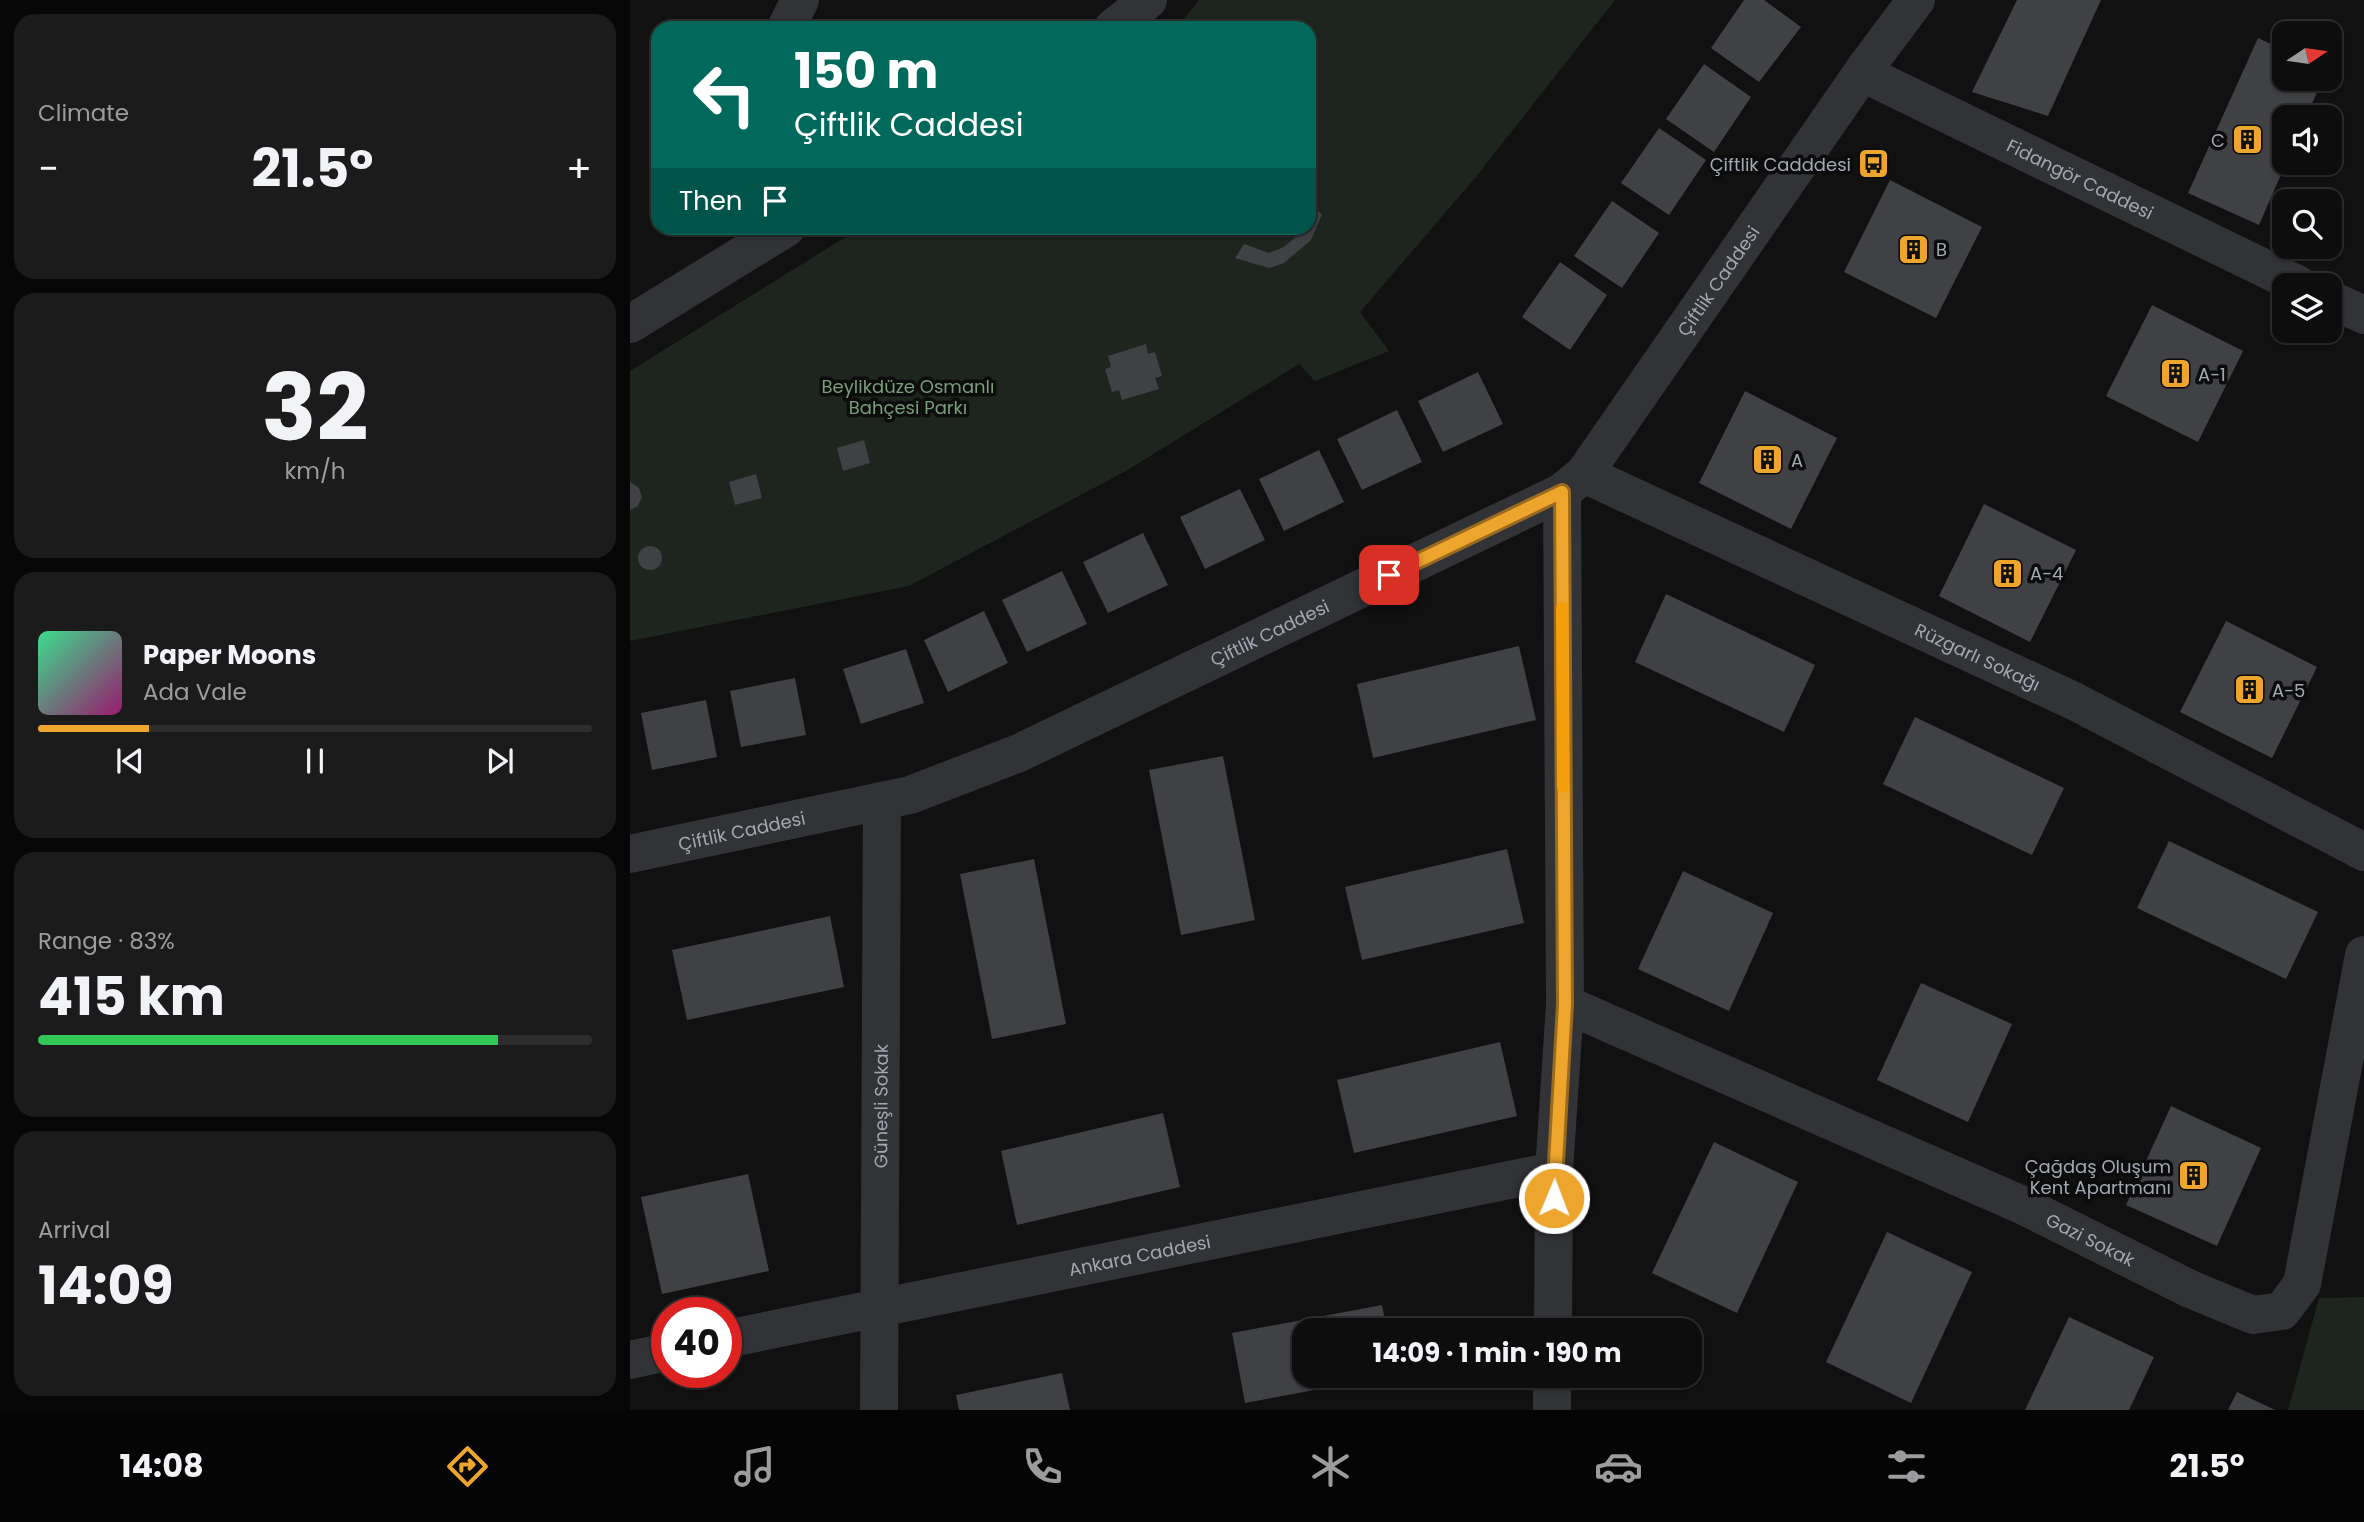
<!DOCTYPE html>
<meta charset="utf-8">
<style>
:root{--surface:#0d0d0e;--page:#1b1b1c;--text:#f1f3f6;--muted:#9a9c9e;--line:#2d2d2e;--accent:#eda52e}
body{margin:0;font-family:Poppins,sans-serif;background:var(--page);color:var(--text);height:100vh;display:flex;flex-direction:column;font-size:26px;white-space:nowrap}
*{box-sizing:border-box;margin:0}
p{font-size:23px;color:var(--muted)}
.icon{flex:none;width:38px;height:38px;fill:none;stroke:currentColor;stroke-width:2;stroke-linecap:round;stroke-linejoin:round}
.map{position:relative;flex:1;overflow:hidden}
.sheet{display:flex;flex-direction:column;gap:14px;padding:14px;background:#070708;width:630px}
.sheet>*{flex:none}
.guide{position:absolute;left:21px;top:21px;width:665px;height:214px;border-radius:21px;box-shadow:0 2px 5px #0004,0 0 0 2px var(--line);background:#00695c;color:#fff;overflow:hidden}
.needle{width:46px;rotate:77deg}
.controls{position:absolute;left:1642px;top:21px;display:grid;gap:14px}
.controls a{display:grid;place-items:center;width:70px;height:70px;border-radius:14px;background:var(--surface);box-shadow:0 2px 5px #0004,0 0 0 2px var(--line);font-size:35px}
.speed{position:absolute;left:21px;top:1297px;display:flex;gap:14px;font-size:35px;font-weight:700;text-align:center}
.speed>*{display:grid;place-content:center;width:91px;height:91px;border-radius:50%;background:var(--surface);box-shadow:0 2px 5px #0004,0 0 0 2px var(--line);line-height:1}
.speed .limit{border:10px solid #d22;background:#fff;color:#111}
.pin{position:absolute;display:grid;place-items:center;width:60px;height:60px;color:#fff;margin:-30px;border-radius:14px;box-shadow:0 4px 10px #0006}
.me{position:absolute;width:77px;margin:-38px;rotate:1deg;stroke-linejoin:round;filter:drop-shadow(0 0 5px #0008)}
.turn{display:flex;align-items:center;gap:24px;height:147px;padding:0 28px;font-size:32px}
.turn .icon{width:91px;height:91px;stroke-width:2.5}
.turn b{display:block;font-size:49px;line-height:60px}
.then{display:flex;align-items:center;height:66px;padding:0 28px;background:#0003;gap:14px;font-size:26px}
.big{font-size:52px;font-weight:700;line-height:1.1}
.sheet .widget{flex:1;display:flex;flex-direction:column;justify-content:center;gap:10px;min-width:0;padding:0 24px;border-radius:21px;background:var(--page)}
.sheet .dial{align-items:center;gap:0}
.dial b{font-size:91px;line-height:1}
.song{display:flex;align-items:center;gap:21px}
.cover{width:84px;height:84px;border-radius:10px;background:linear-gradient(135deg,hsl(150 70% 55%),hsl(320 70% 35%))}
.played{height:7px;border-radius:4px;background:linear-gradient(90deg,var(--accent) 20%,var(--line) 20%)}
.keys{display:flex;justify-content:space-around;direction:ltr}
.heat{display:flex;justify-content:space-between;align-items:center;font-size:38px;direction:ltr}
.charge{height:10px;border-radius:5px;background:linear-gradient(90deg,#34c759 83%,var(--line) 0)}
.trip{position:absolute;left:662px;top:1318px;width:410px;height:70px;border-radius:21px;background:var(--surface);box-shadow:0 2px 5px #0004,0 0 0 2px var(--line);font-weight:700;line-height:70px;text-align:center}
.dock{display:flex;height:112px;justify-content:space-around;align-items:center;background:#050506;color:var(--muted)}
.dock .icon{width:49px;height:49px}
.dock .active{color:var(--accent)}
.dock b{font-size:32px;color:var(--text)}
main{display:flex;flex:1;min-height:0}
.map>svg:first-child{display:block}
.green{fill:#1d251e}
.building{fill:#404145}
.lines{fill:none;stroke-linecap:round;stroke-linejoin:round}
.minor{stroke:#323337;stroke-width:38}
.route-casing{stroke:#9a6b1e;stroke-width:18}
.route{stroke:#eda52e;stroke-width:12}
.slow{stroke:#f59e0b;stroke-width:12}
.labels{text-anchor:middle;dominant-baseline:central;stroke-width:7;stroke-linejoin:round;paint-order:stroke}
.poi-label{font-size:18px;fill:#a2a8b3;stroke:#0c0c0d;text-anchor:start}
.street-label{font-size:18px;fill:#a2a8b3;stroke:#0c0c0d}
.park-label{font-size:18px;fill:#799e7a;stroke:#0c0c0d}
</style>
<main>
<section class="sheet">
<div class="widget"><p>Climate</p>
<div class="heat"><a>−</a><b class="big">21.5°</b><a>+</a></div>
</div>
<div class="widget dial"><b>32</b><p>km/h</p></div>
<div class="widget">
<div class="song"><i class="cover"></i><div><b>Paper Moons</b><p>Ada Vale</p></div></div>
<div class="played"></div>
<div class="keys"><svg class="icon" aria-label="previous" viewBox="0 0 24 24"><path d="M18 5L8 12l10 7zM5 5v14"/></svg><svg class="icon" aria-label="pause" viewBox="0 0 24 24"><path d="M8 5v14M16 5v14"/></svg><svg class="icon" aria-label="next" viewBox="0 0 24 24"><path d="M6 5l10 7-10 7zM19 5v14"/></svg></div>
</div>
<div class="widget"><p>Range · 83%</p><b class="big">415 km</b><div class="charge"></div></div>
<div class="widget"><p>Arrival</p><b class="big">14:09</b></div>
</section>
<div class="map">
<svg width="1734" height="1410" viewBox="0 0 1734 1410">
<rect width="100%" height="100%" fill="#111112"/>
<g class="green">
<path d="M569,0H985L845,178L730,312L759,351L685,381L669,364L496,471L279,586L0,641V371L230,228H679V28H547Z"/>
<path d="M1734,1297V1410H1658L1689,1298Z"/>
</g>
<g class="building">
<path d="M1114,0H1134L1171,27L1129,82L1081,48Z"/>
<path d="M1387,0H1471L1418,116L1342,92Z"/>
<path d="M1628,38L1654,50V79H1693L1676,117H1654V163H1656L1629,225L1558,193Z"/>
<path d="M1074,64L1121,97L1084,152L1036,119Z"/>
<path d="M1029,128L1076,160L1039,215L991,183Z"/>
<path d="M1260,180L1352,227L1306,318L1214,272Z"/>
<path d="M982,201L1029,233L992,288L944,256Z"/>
<path d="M682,206L692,214L681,240L654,263L639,268L605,258L614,244L639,253L654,247L668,235L673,228H679V213Z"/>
<path d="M930,262L977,295L940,350L892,317Z"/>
<path d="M1522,305L1613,351L1568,442L1476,396Z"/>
<path d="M516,344L518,354L525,352L532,376L525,378L529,389L492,400L489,390L482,392L475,369L481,367L478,356Z"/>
<path d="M848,372L873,424L813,452L788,401Z"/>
<path d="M1115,391L1207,438L1161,529L1069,483Z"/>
<path d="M767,410L792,462L732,490L707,439Z"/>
<path d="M234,440L240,463L213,471L207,448Z"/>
<path d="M689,450L714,502L654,531L629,479Z"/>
<path d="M126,474L132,498L105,505L99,482Z"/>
<path d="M0,482L9,488L12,497L8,506L0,510Z"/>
<path d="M610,489L635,540L575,569L550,517Z"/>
<path d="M1354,504L1446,550L1400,642L1309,596Z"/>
<path d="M513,533L538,585L478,613L453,562Z"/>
<circle cx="20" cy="558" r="12"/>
<path d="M432,571L457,624L397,652L372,600Z"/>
<path d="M1036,594L1185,665L1154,732L1005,662Z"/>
<path d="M354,611L378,663L318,692L294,640Z"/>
<path d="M1596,621L1687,667L1642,758L1550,712Z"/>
<path d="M889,646L906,720L743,758L727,684Z"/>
<path d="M276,649L294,703L231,724L213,669Z"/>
<path d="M165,678L176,735L111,747L100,691Z"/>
<path d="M76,700L87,757L22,770L11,713Z"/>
<path d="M1285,717L1434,788L1402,855L1253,784Z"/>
<path d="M593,756L625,920L551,935L519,770Z"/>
<path d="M1539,841L1688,912L1656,979L1507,908Z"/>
<path d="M877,849L894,923L732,960L715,887Z"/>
<path d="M404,859L436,1024L362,1039L330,874Z"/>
<path d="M1053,871L1143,913L1099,1011L1008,969Z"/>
<path d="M200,916L214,987L57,1020L42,950Z"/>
<path d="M1291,983L1382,1024L1338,1122L1247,1080Z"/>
<path d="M870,1042L887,1116L724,1153L707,1080Z"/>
<path d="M1541,1106L1631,1148L1587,1246L1496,1205Z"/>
<path d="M533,1113L550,1187L387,1225L371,1151Z"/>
<path d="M1084,1142L1168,1182L1107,1313L1022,1273Z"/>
<path d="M118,1174L139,1271L32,1294L11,1197Z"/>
<path d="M1257,1232L1342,1272L1281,1403L1196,1362Z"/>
<path d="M752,1305L757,1330H674V1376L755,1377L615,1403L602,1333Z"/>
<path d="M1439,1317L1524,1357L1499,1410H1395Z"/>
<path d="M432,1373L440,1410H329L326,1395Z"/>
<path d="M1607,1392L1645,1410H1598Z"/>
</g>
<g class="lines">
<g class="minor">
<path d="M156,28L170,0"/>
<path d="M483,28L518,0"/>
<path id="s1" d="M1236,67L1247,80L1669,285"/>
<path d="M1699,299L1734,315"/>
<path d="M0,324L156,228"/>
<path id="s2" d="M954,474L1444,701L1734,852"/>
<path id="s3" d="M0,854L280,795L389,753L932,492L954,474L1236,67L1286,0"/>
<path id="s4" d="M935,1004L1392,1205L1560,1289L1623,1315L1652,1311L1672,1284L1734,955"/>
<path d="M923,1330L924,1171L935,1004L932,492"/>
<path id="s5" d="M96,1339L924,1171"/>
<path d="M0,1360L37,1352"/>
<path id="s6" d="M249,1410L252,801"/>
<path d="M922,1410V1376"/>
</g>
</g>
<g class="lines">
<defs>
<path id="route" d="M759,575L932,492L935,1004L924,1198"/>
</defs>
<use href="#route" class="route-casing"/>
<use href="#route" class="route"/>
<path class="slow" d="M932,608L933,787"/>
</g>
<defs>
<symbol id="building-square" viewBox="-11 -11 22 22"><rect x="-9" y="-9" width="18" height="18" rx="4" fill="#eda52e" stroke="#0c0c0d"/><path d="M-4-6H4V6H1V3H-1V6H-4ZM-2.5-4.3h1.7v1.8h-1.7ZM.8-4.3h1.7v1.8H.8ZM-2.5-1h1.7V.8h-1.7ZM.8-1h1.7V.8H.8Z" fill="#111"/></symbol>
<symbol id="bus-square" viewBox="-11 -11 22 22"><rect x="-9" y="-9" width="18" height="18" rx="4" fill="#eda52e" stroke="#0c0c0d"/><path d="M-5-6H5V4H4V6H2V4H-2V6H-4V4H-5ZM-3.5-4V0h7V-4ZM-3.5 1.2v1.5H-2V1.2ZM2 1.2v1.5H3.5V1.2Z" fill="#111"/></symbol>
</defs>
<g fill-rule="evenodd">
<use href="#building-square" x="1600" y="122" width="35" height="35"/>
<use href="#bus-square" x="1226" y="146" width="35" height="35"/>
<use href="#building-square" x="1266" y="232" width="35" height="35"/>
<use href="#building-square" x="1528" y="356" width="35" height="35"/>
<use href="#building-square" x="1120" y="442" width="35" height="35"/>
<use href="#building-square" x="1360" y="556" width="35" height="35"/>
<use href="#building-square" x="1602" y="672" width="35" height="35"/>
<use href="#building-square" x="1546" y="1158" width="35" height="35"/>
</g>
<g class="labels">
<g class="poi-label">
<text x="1595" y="140" text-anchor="end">C</text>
<text x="1221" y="164" text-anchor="end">Çiftlik Cadddesi</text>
<text x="1306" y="249">B</text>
<text x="1568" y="374">A-1</text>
<text x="1161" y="460">A</text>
<text x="1400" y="573">A-4</text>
<text x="1642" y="690">A-5</text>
<text x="1541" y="1166" text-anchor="end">Çağdaş Oluşum<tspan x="1541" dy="21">Kent Apartmanı</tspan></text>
</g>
<g class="street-label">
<text stroke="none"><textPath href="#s1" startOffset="243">Fidangör Caddesi</textPath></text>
<text stroke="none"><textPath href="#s3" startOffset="1269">Çiftlik Caddesi</textPath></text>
<text stroke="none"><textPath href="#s3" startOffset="681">Çiftlik Caddesi</textPath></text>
<text stroke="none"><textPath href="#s2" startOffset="434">Rüzgarlı Sokağı</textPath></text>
<text stroke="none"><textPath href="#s3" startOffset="114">Çiftlik Caddesi</textPath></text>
<text stroke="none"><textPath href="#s6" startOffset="304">Güneşli Sokak</textPath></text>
<text stroke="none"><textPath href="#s4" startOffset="576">Gazi Sokak</textPath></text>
<text stroke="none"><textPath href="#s5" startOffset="422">Ankara Caddesi</textPath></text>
</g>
<g class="park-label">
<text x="278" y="386">Beylikdüze Osmanlı<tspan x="278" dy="21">Bahçesi Parkı</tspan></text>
</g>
</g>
</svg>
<div class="controls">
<a><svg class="needle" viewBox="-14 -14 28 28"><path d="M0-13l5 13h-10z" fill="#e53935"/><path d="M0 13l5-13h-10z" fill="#9a9c9e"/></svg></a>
<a><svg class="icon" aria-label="sound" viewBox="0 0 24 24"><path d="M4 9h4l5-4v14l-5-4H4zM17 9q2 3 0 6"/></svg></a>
<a><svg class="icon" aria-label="search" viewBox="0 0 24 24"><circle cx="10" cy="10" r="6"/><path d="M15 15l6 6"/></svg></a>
<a><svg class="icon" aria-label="layers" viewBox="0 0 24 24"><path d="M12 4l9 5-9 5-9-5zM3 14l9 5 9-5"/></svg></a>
</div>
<div class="speed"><div class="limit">40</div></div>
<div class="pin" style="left:759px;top:575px;background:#d93025"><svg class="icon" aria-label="arrive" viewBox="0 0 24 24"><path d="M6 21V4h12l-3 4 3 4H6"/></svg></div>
<svg class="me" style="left:924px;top:1198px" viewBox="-20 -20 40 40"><circle r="17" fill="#eda52e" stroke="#fff" stroke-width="3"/><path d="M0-11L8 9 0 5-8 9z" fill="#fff"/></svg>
<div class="trip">14:09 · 1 min · 190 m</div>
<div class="guide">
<div class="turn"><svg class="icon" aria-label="left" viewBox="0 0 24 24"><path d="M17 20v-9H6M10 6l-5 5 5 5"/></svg><div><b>150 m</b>Çiftlik Caddesi</div></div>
<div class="then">Then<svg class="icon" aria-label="arrive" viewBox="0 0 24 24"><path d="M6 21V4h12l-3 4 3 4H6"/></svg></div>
</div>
</div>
</main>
<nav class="dock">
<b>14:08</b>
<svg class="icon active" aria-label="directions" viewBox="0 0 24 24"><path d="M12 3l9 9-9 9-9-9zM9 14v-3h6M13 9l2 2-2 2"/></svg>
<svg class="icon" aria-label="music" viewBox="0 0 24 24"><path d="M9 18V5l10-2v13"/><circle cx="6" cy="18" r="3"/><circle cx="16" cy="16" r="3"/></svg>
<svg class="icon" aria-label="phone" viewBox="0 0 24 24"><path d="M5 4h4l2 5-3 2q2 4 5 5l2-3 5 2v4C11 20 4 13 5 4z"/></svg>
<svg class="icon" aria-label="climate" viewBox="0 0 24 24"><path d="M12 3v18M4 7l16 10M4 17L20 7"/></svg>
<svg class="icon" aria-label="car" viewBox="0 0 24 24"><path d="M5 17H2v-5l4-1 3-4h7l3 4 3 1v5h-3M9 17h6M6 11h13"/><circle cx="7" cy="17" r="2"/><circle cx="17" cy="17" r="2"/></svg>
<svg class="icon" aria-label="filters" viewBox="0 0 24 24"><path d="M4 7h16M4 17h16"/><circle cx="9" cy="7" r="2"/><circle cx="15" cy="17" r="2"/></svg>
<b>21.5°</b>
</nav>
